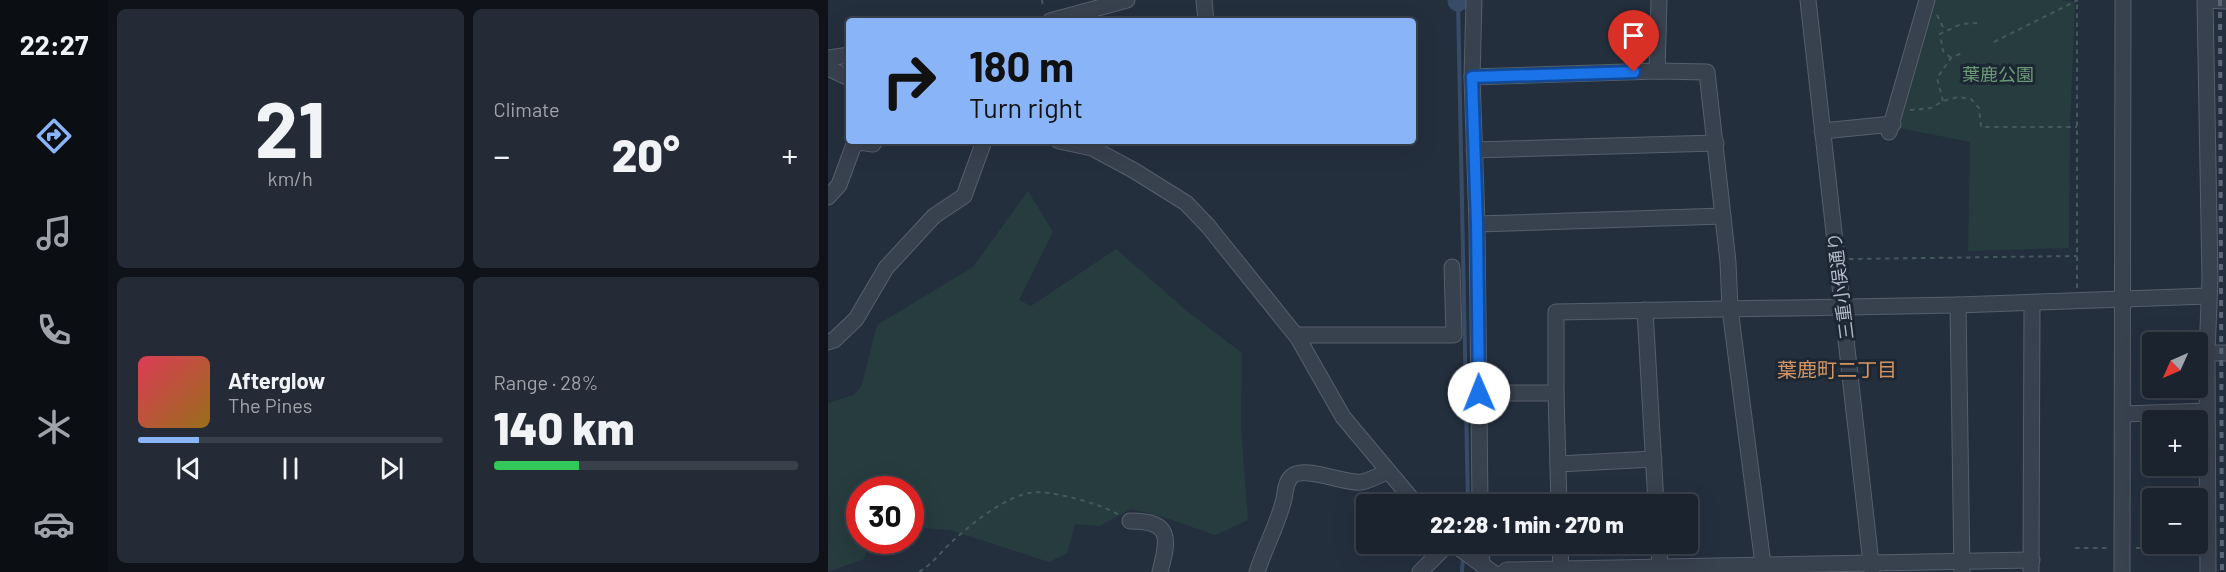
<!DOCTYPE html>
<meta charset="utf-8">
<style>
:root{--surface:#1b232e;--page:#242b36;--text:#f1f3f6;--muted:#a0a4aa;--line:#39404a;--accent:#8ab4f8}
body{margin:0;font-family:Barlow,"Noto Sans JP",sans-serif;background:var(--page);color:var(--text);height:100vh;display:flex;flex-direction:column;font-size:22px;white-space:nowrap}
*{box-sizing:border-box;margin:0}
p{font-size:20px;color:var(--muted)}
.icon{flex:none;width:33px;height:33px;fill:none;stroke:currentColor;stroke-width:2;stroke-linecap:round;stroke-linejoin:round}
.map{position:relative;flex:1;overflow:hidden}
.drawer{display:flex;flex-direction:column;gap:9px;padding:9px;background:#0f1319;width:720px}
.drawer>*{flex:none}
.banner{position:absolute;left:18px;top:18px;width:570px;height:126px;border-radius:6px;box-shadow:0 6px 24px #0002,0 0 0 2px var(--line);background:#8ab4f8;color:#111;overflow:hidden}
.needle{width:39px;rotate:225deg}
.tools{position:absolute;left:1314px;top:332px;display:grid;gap:12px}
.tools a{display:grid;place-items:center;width:66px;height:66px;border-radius:6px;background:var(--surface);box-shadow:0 6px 24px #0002,0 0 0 2px var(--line);font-size:30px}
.speed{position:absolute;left:18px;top:476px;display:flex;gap:12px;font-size:30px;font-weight:700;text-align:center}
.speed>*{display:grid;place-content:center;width:78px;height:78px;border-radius:50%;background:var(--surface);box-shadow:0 6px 24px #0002,0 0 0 2px var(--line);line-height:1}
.speed .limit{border:9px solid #d22;background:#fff;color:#111}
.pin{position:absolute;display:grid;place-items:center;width:51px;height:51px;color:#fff;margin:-62px -26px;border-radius:50% 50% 50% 0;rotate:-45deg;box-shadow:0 0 6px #0007}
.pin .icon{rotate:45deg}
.me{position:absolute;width:66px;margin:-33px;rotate:359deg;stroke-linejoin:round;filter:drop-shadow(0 0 4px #0008)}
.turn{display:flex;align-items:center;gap:21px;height:126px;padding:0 24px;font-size:27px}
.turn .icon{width:78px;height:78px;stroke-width:2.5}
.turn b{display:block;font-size:42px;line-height:51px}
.big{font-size:45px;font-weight:800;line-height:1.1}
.drawer .card{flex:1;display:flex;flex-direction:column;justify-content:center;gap:9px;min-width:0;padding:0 21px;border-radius:9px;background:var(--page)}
.drawer .dial{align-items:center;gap:0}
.dial b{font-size:78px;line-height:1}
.song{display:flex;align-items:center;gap:18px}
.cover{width:72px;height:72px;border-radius:9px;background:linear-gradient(135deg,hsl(350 70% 55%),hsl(40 70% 35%))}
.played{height:6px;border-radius:3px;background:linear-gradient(90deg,var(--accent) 20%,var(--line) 20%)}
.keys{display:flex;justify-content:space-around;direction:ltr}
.heat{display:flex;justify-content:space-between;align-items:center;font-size:33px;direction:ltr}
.charge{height:9px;border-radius:4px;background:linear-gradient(90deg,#34c759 28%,var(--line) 0)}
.drawer .tiles{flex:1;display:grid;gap:9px;grid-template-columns:repeat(2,1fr)}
.trip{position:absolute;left:528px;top:494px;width:342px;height:60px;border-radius:6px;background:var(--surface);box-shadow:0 6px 24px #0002,0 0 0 2px var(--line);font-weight:800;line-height:60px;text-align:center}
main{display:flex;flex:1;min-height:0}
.dock{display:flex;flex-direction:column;width:108px;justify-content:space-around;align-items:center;background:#0b0e12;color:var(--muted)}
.dock .icon{width:42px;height:42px}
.dock .selected{color:var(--accent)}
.dock b{font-size:27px;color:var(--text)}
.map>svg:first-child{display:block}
.green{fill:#263c3f}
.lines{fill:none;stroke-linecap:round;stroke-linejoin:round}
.stream{stroke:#394c67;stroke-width:4}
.river{stroke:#394c67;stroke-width:21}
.minor-casing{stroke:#565f6c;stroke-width:17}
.path{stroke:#44595c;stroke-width:2;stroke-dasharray:4.5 4.5;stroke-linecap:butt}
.minor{stroke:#38414e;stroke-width:15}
.rail{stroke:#5a6575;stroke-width:4;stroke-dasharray:6 6;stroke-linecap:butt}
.route-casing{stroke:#114b97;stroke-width:15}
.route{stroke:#1a73e8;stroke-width:10}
.labels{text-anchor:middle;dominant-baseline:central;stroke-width:6;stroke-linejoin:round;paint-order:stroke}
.park-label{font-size:18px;fill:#6b9a76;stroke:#1d2633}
.street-label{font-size:18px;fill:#b4bcc9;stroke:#1d2633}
.neighbourhood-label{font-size:20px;fill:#d59563;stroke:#1d2633}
</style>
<main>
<nav class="dock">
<b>22:27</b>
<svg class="icon selected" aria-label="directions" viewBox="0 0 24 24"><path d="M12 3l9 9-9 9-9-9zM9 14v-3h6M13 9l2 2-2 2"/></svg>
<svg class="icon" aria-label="music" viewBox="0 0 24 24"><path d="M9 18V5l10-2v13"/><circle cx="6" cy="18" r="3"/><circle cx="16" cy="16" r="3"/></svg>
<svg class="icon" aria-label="phone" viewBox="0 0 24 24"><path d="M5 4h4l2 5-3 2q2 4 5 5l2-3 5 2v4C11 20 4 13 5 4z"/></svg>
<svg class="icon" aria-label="climate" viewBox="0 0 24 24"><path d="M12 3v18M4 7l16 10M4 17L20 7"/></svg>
<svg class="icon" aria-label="car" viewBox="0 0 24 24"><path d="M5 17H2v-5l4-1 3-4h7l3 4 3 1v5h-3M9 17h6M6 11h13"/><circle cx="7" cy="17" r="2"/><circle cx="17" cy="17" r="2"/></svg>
</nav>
<section class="drawer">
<div class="tiles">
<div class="card dial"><b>21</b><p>km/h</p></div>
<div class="card"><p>Climate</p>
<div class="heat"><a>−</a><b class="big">20°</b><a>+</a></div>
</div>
<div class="card">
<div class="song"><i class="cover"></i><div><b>Afterglow</b><p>The Pines</p></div></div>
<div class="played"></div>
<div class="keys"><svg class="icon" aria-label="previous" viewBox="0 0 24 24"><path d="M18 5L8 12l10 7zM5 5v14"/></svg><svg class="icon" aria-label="pause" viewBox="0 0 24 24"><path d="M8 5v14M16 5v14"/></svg><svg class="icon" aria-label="next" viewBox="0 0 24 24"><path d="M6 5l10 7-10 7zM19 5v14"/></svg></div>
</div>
<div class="card"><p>Range · 28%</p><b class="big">140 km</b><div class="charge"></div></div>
</div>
</section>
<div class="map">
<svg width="1398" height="572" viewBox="0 0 1398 572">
<rect width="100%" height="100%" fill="#242f3e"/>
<g class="green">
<path d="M1104,0H1232L1247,2L1242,127L1241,248L1140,251L1142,142L1071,128Z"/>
<path d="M200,191L225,232L191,300L203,306L288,249L359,311L414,353L413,428L420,520L387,535L338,518L303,509L271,526L247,524L239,553L221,562L122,530L83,527L82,489H32V540H43L36,559L0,572V403L26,395L34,385L49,325L145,267Z"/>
</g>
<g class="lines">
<g class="stream">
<path d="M630,1L640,504"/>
<path d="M634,572L635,555"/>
</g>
<path class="river" d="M630,0V1"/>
<defs>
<g id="minor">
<path d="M376,0L378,21"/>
<path d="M646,0L644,77L649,224L652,504"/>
<path d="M980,0L1044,572"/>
<path d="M1377,0L1382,279L1379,353L1380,572"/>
<path d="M1378,0L1398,1"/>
<path d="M222,21L299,0"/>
<path d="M0,58L21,55"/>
<path d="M0,68L21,78"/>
<path d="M829,71L831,0"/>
<path d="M644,77L829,71L879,72L900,262L902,309L936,572"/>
<path d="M994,131L1065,124"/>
<path d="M1061,132L1099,0"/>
<path d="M231,141L264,148L305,170L358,203L380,226L470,338L515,417L588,504"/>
<path d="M646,150L888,143"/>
<path d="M0,197L11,185L25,147L31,142L45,144L47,141"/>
<path d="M649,224L895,216"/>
<path d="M1130,305L1134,572"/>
<path d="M817,310L828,504"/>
<path d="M469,335H626L624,267"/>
<path d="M0,342L6,340L28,319L58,268L106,216L136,196L156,141"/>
<path d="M1379,353H1398"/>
<path d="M651,393H728"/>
<path d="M1295,414L1379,411"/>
<path d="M730,464L826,459"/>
<path d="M731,504L728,393V312L1130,305L1380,296"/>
<path d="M302,521C344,521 341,538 332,572"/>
<path d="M624,543L664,572"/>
<path d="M653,543L654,564"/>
<path d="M732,543L733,570"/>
<path d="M831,543L832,568"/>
<path d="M429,572C437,547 450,524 456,499C457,492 458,482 463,477C475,464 519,485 534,482C543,480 552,475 560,471"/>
<path d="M592,572L621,543"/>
<path d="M676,572L679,570L1204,560"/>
<path d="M1203,572L1204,303"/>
<path d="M1294,572L1295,0"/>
</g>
</defs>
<use href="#minor" class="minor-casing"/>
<g class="path">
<path d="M214,0L215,9"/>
<path d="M1109,15L1117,31"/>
<path d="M1166,42L1250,0"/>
<path d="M1123,58L1115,51L1112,34L1133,24L1149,23"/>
<path d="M1115,101L1109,78L1123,58L1134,53"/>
<path d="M1082,110L1103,108L1115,101L1130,97L1143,99L1151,108L1153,127H1249"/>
<path d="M1021,259L1249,256"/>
<path d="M1249,288V0"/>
<path d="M1247,548H1281"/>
<path d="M1308,548L1368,549"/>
<path d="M91,572C105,564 116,548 128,538C147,521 181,494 207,492C223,492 238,496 253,500C267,504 279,508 291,515"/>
</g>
<use href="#minor" class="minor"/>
<path class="rail" d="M1392,0L1394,572"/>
</g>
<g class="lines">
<defs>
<path id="route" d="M651,393L649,224L644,77L806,72"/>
</defs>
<use href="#route" class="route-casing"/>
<use href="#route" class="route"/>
</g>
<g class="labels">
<g class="park-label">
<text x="1170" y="74">葉鹿公園</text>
</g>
<g class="street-label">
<text transform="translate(1012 286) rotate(-97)">三重小俣通り</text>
</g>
<g class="neighbourhood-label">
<text x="1009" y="369">葉鹿町二丁目</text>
</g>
</g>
</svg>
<div class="tools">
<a><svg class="needle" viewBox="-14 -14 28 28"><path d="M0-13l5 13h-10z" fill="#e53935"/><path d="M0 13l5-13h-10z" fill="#a0a4aa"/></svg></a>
<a>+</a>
<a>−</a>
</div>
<div class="speed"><div class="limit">30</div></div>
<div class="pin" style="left:806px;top:72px;background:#d93025"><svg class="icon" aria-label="arrive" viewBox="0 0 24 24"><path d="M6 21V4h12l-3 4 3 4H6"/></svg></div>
<svg class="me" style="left:651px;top:393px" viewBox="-20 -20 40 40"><circle r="19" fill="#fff"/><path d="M0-13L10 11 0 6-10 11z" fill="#1a73e8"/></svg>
<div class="trip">22:28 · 1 min · 270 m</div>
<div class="banner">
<div class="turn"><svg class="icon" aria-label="right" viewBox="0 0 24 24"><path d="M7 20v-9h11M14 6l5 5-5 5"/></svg><div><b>180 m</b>Turn right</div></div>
</div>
</div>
</main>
